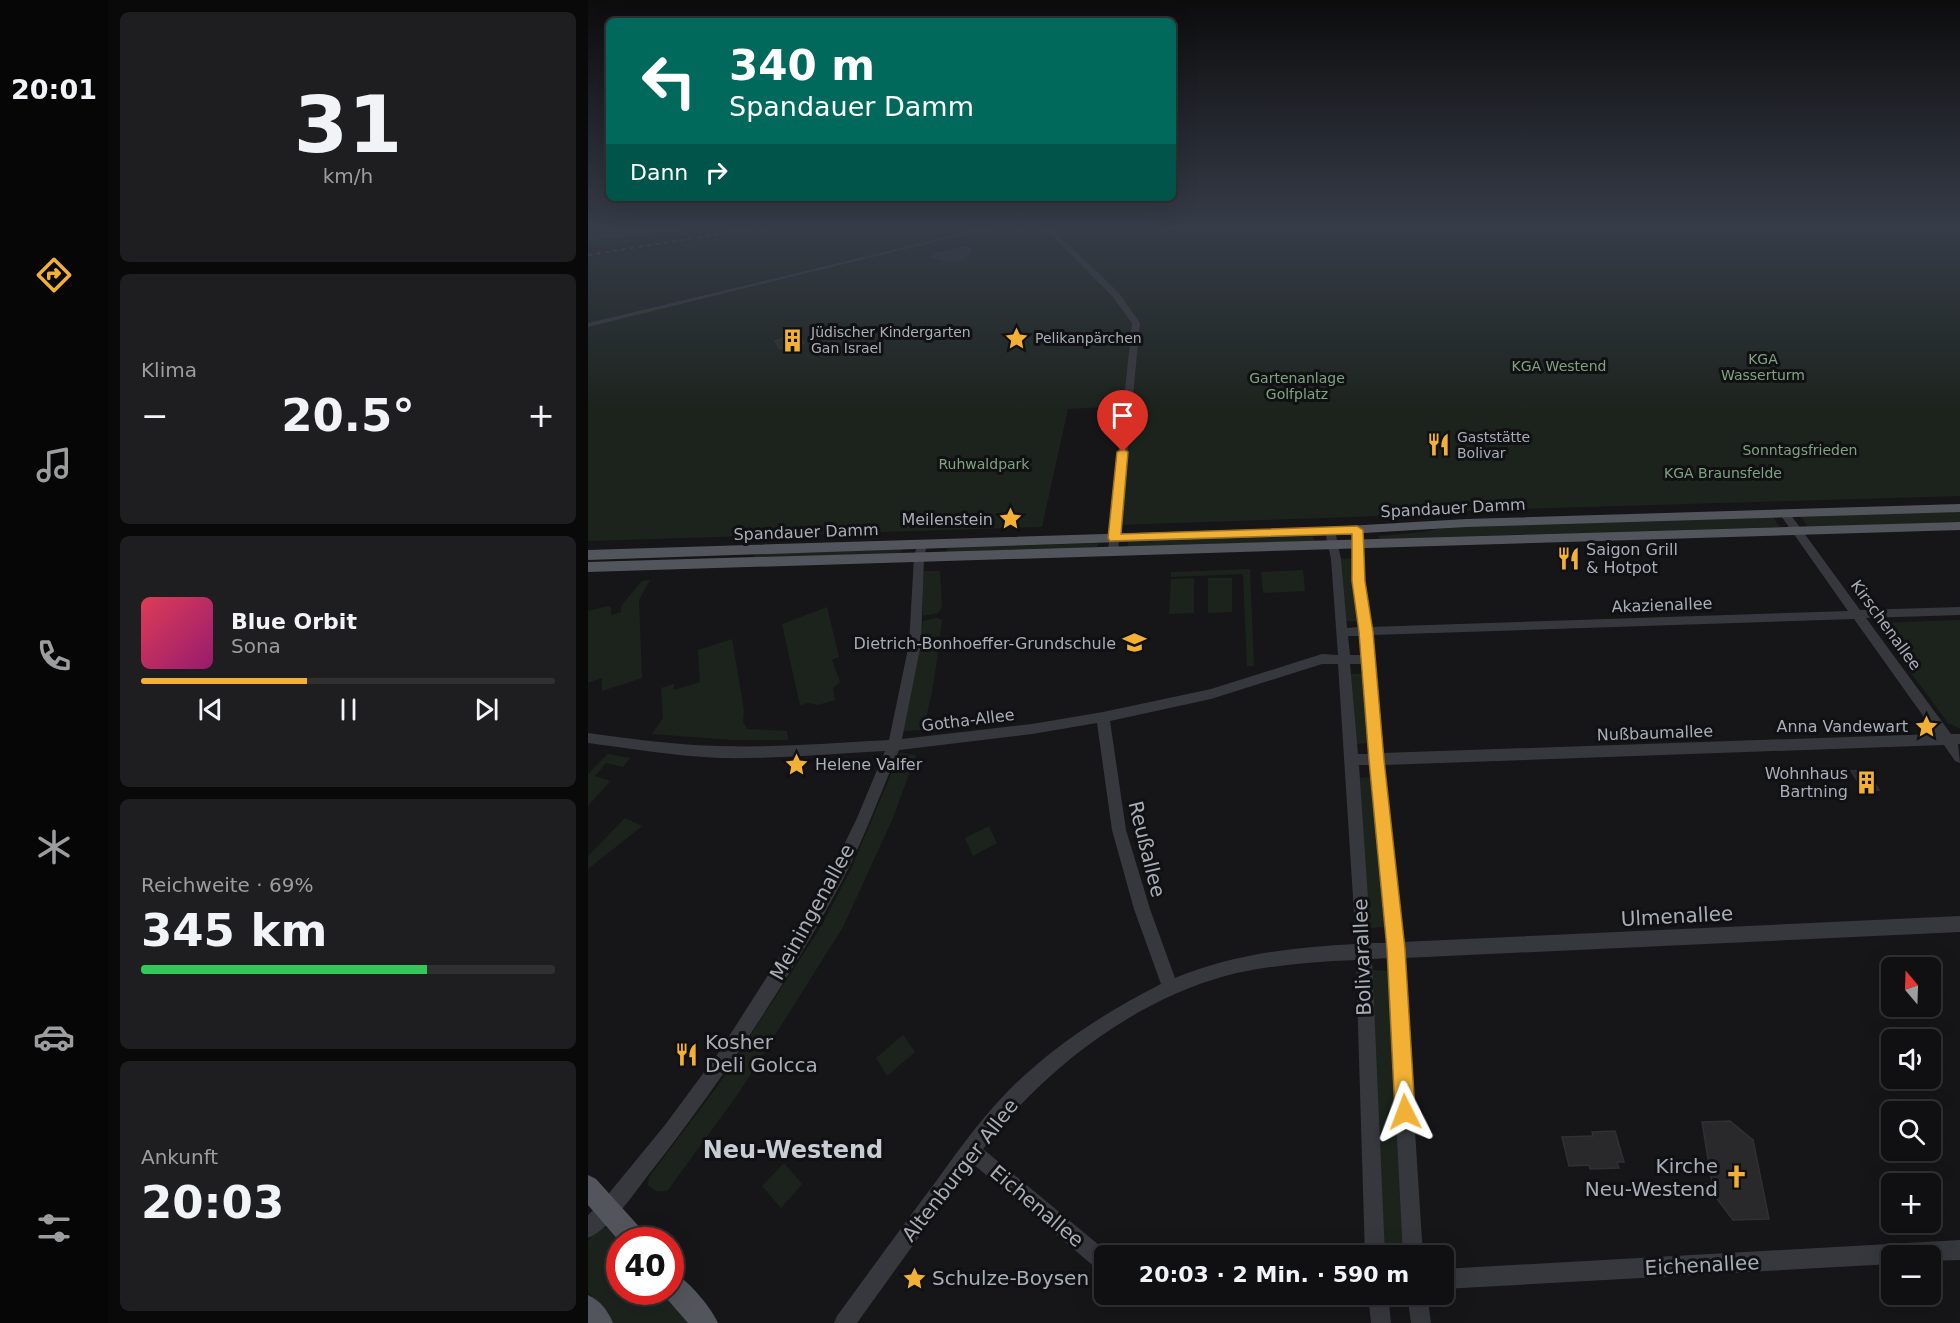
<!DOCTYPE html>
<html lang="de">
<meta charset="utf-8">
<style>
:root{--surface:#101012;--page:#1e1e20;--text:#f1f3f6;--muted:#9c9d9f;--line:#303032;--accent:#f2b134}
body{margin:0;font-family:"DejaVu Sans",sans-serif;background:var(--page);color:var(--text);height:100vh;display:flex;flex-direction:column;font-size:22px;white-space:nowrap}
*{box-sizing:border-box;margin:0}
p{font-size:20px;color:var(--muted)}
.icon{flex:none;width:33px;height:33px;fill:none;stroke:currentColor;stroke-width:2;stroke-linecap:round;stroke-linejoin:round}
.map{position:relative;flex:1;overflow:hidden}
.drawer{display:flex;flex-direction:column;gap:12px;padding:12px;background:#09090a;width:480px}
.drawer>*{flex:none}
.guide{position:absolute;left:18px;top:18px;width:570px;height:183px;border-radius:9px;box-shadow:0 6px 24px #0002,0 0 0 2px var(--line);background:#00695c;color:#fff;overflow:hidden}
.needle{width:39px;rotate:341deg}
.tools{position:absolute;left:1293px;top:957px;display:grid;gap:12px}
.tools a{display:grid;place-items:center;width:60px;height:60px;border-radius:9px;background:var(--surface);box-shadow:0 6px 24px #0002,0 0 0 2px var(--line);font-size:30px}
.speed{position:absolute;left:18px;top:1227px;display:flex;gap:12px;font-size:30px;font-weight:700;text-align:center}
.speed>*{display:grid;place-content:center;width:78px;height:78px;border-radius:50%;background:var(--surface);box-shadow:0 6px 24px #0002,0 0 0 2px var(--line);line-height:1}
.speed .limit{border:9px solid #d22;background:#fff;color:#111}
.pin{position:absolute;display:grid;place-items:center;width:51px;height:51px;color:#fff;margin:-62px -26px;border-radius:50% 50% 50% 0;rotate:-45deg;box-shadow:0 0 6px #0007}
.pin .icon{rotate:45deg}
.me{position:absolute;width:66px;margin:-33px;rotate:357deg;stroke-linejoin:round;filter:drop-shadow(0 0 4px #0008)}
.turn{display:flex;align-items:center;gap:21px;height:126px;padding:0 24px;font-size:27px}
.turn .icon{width:78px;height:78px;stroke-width:2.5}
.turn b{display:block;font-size:42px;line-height:51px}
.then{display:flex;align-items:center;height:57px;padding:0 24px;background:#0003;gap:12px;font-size:22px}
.big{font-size:45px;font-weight:700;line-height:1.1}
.drawer .widget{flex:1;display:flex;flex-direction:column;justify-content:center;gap:9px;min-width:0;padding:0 21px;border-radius:9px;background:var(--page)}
.drawer .dial{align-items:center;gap:0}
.dial b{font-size:78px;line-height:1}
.song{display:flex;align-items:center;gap:18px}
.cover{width:72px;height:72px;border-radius:9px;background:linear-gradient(135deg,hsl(350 70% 55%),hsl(320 70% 35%))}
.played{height:6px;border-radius:3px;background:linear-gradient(90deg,var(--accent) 40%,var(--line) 40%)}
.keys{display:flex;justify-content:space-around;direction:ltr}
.heat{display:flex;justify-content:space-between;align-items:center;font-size:33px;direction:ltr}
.charge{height:9px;border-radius:4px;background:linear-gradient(90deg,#34c759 69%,var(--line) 0)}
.trip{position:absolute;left:506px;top:1245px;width:360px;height:60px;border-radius:9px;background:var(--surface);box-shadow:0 6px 24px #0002,0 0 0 2px var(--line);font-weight:700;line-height:60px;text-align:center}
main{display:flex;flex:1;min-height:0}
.menu{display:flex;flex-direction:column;width:108px;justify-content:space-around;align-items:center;background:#060607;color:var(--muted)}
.menu .icon{width:42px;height:42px}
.menu .on{color:var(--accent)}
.menu b{font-size:27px;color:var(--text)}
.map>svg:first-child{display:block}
.green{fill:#1c231d;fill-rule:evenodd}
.water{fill:#2c353c}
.building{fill:#29292c;stroke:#303034;stroke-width:1.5}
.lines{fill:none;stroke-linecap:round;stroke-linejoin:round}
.minor{fill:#37383d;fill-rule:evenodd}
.major{fill:#53555c;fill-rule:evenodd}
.rail{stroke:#4a4c52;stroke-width:2;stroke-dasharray:4.5 4;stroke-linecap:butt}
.route{fill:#f2b134;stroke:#9d7322;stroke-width:1.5}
.labels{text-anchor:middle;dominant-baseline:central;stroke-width:6;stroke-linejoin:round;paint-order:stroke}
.far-poi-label{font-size:14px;fill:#a8adb8;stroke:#111113;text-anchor:start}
.far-park-label{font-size:14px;fill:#7fa381;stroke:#111113}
.street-label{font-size:16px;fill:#a8adb8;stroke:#111113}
.poi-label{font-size:16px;fill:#a8adb8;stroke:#111113;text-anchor:end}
.near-street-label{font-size:20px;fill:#a8adb8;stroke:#111113}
.near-poi-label{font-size:20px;fill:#a8adb8;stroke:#111113;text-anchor:start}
.near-quarter-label{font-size:24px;font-weight:bold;fill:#c9ccd4;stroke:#111113}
</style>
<main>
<nav class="menu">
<b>20:01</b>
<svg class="icon on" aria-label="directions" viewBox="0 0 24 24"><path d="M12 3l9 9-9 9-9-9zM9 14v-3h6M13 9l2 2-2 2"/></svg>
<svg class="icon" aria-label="music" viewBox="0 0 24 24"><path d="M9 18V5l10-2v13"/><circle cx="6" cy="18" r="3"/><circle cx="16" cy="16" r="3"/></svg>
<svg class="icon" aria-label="phone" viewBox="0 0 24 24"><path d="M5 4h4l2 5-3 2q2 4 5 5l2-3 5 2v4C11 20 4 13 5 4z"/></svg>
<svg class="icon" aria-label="climate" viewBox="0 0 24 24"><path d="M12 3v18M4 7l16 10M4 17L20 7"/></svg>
<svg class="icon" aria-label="car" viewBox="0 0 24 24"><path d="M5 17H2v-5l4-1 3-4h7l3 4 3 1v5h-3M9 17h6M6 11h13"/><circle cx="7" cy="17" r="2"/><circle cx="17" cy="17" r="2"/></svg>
<svg class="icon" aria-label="filters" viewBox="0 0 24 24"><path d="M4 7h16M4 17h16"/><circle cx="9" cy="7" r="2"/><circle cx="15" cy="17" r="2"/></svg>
</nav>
<section class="drawer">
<div class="widget dial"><b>31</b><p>km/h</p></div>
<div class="widget"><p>Klima</p>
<div class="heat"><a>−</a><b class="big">20.5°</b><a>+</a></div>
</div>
<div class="widget">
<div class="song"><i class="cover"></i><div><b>Blue Orbit</b><p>Sona</p></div></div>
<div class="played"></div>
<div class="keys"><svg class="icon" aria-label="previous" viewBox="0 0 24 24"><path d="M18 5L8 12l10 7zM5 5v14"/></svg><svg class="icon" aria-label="pause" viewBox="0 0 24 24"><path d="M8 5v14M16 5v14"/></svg><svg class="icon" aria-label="next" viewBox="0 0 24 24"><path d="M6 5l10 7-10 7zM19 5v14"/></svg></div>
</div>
<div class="widget"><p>Reichweite · 69%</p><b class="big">345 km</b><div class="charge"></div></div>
<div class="widget"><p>Ankunft</p><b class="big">20:03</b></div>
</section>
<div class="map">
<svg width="1372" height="1323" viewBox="0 0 1372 1323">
<rect width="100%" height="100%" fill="#161618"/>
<g class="green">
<path d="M98,228H136L0,249V241Z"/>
<path d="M190,228H390L0,323V258Z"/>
<path d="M408,228H1372V496L892,510L767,517L528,525L538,406L480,409L454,527L0,541V327ZM376,246L371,261L343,259L346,253Z"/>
<path d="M1372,511V522L1220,527L1212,516Z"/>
<path d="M1185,517L1192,527L791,539L790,536L836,532L858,527Z"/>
<path d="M725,536L726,541L540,547V542Z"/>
<path d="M510,543L509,547L358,552L360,548Z"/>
<path d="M314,549L313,553L165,558L167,554Z"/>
<path d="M766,558L771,621H757L752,559Z"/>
<path d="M662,569L666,666H659L655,574L583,577V572Z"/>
<path d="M715,570L717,591L675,593L673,572Z"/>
<path d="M334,571H352L354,607L350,613L335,616Z"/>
<path d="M606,578V613L581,614L583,579Z"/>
<path d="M620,578H644V612L620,613Z"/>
<path d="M62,580L51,600L54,678L14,691V678L0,683V611L20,606L23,608V615L33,612V606L54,581Z"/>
<path d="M239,607L251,657L244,660L252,682L245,688L247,700L230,705L220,703L212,705L194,624Z"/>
<path d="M349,618L354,620L352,636L333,639L335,621Z"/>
<path d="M1372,620V728H1371L1360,723L1290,628L1292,623Z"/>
<path d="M144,639L156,710L155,722L159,729L199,731L200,740H145L64,734L75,718L73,688L86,684V690L112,682L110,650Z"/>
<path d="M352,640L344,692L336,727L333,730L315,731L333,644Z"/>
<path d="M761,674H776L783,743L766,744Z"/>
<path d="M312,753L328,755L305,818L255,927L152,1091L80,1190C71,1193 67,1192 60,1185L61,1177L131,1084L234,925L263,869Z"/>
<path d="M20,754L42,758L35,767L18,763L7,776L22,781L0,806V774Z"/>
<path d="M785,777L799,927L780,928L769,778Z"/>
<path d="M37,818L54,826L0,869V856Z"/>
<path d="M401,826L409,843L385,856L377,838Z"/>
<path d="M783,970L802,971L818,1243L793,1244Z"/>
<path d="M315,1035L327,1052L299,1076L288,1058Z"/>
<path d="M196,1163L214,1184L193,1208L174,1186Z"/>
<path d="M17,1228H22L32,1240V1292H76L102,1323H25L0,1292V1240L11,1230Z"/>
</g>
<g class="water">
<path d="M0,228H98L0,241Z"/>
<path d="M376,246L383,248L384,251L376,260L359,262L342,258L346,253Z"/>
</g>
<g class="building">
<path d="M211,334L216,343L214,344L192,349L187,341Z"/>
<path d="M1275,770L1278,774H1281L1291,790L1276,791L1263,771Z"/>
<path d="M1142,1121L1165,1140L1181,1219L1145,1220L1118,1184L1124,1183L1114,1122Z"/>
<path d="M1027,1131L1036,1162H1029L1031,1168L1002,1169L1001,1165L981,1166L974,1137L1005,1136L1004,1132Z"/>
</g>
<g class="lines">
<g class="minor">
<path d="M395,228H404L0,327V323Z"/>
<path d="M457,228H463L531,293L552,323L530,551L525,555L520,551L544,323L525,297Z"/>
<path d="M1196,510L1200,511L1272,610L1372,607V615L1278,618L1363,734H1372V744H1370L1372,763L1367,761L1356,745L796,765L814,942L1372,916V932L816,958L835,1256H815L800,958L784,959L797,1256H777L768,960C724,962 680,965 637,976C543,1002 453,1072 395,1149L523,1255L516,1256V1272L509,1269L384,1163L269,1323H246L249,1316C282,1271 315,1225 349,1180C372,1148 395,1116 423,1088C467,1045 519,1011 573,984L546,909L524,830L509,723L444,734L311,750C290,799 272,850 246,896C194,991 132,1083 65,1169C48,1190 25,1227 0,1238V1215L13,1203L77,1125L131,1052L198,947L237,884L269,818L297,751C242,754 187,759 132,758C88,756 44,749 0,743V733C44,739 88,745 132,746C188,748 244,743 301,740L321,644L326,557L329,545L334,541L339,545L336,557L333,644L314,739L444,724L515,712L623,689L734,654L750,655L743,559L737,531L742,528L747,531L753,559L759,628L771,627L766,594L764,530L769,527L774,530L777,594L782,627L1260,611L1191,513ZM1266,619L1348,734L794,753L784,635ZM760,636H772L773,655H762ZM734,664H750L768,944C705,947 646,954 587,978L562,909L538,830L522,721L623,699ZM762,664H774L781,754H770ZM771,765H782L799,943H783Z"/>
<path d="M1372,1240V1260L1342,1261V1256H1304V1264L855,1289V1269Z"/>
<path d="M780,1294H800L803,1323H783Z"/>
<path d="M819,1294H839L843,1323H823Z"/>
</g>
<g class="major">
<path d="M1372,504V512L878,527L742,535L0,560V550L742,527L878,519Z"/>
<path d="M1372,522V530L0,572V562Z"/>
<path d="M0,1175L8,1179L55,1231L58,1240L32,1242L0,1205Z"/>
<path d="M82,1271C98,1277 123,1307 130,1323H100L73,1292H82Z"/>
<path d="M0,1295C13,1301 20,1311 25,1323H0Z"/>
</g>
<path class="rail" d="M0,255L170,228"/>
</g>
<linearGradient id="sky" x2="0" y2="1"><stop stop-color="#0c0c0d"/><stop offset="0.55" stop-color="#363c48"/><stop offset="1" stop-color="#363c48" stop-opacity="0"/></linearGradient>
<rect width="1372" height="413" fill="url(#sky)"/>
<path class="route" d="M535,449L540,452L533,534L769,526L775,530L777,581L785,632L796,760L817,949L827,1112L824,1119L817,1122L810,1119L807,1112L799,949L781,760L771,632L764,581V534L522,541L520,538L529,452Z"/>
<defs>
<symbol id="sight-bare" viewBox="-9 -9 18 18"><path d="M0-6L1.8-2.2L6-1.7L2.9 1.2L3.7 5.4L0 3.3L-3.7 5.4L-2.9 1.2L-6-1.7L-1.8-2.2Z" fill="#f2b134" stroke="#111113" stroke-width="2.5" paint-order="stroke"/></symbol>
<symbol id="building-bare" viewBox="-9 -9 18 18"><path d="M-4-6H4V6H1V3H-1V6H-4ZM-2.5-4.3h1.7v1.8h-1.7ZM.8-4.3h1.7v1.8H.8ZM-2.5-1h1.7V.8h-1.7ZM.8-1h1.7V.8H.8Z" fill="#f2b134" stroke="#111113" stroke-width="2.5" paint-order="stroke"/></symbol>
<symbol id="restaurant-bare" viewBox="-9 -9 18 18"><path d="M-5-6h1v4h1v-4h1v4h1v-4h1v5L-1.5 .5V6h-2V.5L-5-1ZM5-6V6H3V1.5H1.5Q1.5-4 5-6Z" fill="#f2b134" stroke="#111113" stroke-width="2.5" paint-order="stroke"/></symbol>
<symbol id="school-bare" viewBox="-9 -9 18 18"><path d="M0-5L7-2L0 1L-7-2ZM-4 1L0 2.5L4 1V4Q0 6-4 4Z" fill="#f2b134" stroke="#111113" stroke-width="2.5" paint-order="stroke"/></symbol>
<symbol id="church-bare" viewBox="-9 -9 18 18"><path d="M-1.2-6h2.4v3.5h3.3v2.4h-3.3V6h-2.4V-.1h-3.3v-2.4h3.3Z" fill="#f2b134" stroke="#111113" stroke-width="2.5" paint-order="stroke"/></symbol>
</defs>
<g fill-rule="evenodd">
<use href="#sight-bare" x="412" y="322" width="33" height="33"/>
<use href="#building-bare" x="188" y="324" width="33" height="33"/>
<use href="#restaurant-bare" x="834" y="428" width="33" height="33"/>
<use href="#sight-bare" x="406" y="502" width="33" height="33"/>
<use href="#restaurant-bare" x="964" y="542" width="33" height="33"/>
<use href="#school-bare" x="530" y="626" width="33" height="33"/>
<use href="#sight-bare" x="1322" y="710" width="33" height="33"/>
<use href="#sight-bare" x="192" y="748" width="33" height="33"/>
<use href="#building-bare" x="1262" y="766" width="33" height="33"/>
<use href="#restaurant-bare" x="82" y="1038" width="33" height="33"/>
<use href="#church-bare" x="1132" y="1160" width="33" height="33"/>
<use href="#sight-bare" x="310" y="1262" width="33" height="33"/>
</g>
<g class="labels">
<g class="far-poi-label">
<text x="223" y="332">Jüdischer Kindergarten<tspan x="223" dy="16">Gan Israel</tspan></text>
<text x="447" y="338">Pelikanpärchen</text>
<text x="869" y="437">Gaststätte<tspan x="869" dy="16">Bolivar</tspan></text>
</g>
<g class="far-park-label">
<text x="1175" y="359">KGA<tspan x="1175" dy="16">Wasserturm</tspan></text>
<text x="971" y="366">KGA Westend</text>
<text x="709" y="378">Gartenanlage<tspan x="709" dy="16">Golfplatz</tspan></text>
<text x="1212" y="450">Sonntagsfrieden</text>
<text x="396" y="464">Ruhwaldpark</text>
<text x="1135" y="473">KGA Braunsfelde</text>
</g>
<g class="street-label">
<text transform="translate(865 508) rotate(-3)">Spandauer Damm</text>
<text transform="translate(218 532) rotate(-2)">Spandauer Damm</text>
<text transform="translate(1074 605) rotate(-2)">Akazienallee</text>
<text transform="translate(1298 625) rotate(54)">Kirschenallee</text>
<text transform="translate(380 720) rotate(-7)">Gotha-Allee</text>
<text transform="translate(1067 733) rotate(-2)">Nußbaumallee</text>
</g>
<g class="poi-label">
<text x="405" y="519">Meilenstein</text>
<text x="998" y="549" text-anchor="start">Saigon Grill<tspan x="998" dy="18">&amp; Hotpot</tspan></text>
<text x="528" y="643">Dietrich-Bonhoeffer-Grundschule</text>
<text x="1320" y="726">Anna Vandewart</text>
<text x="227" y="764" text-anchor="start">Helene Valfer</text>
<text x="1260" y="773">Wohnhaus<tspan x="1260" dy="18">Bartning</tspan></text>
</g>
<g class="near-street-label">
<text transform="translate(559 849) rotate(76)">Reußallee</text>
<text transform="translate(224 912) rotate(-61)">Meiningenallee</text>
<text transform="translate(1089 916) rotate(-3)">Ulmenallee</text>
<text transform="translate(774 957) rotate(-92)">Bolivarallee</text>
<text transform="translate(372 1170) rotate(-52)">Altenburger Allee</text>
<text transform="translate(449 1206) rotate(40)">Eichenallee</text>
<text transform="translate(1114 1265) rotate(-3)">Eichenallee</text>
</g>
<g class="near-poi-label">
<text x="117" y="1042">Kosher<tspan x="117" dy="23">Deli Golcca</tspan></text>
<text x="1130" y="1166" text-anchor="end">Kirche<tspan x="1130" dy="23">Neu-Westend</tspan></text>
<text x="344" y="1278">Schulze-Boysen</text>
</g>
<g class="near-quarter-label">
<text x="205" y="1150">Neu-Westend</text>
</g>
</g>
</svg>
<div class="tools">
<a><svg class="needle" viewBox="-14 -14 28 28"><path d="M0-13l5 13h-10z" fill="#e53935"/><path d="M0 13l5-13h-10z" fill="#9c9d9f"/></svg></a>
<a><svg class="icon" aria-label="sound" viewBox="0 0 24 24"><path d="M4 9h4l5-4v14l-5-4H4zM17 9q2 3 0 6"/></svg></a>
<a><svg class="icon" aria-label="search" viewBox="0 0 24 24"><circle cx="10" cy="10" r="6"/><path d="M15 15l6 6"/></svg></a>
<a>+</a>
<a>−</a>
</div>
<div class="speed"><div class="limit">40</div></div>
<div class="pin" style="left:535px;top:452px;background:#d93025"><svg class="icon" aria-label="arrive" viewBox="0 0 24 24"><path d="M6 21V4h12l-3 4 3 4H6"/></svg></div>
<svg class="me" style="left:817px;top:1112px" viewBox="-20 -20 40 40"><path d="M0-17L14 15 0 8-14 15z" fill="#f2b134" stroke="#fff" stroke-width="4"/></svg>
<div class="trip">20:03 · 2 Min. · 590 m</div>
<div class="guide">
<div class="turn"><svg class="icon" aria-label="left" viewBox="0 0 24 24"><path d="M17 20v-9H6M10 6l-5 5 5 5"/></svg><div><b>340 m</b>Spandauer Damm</div></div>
<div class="then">Dann<svg class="icon" aria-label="right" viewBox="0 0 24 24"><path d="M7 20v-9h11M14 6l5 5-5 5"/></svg></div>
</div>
</div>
</main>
